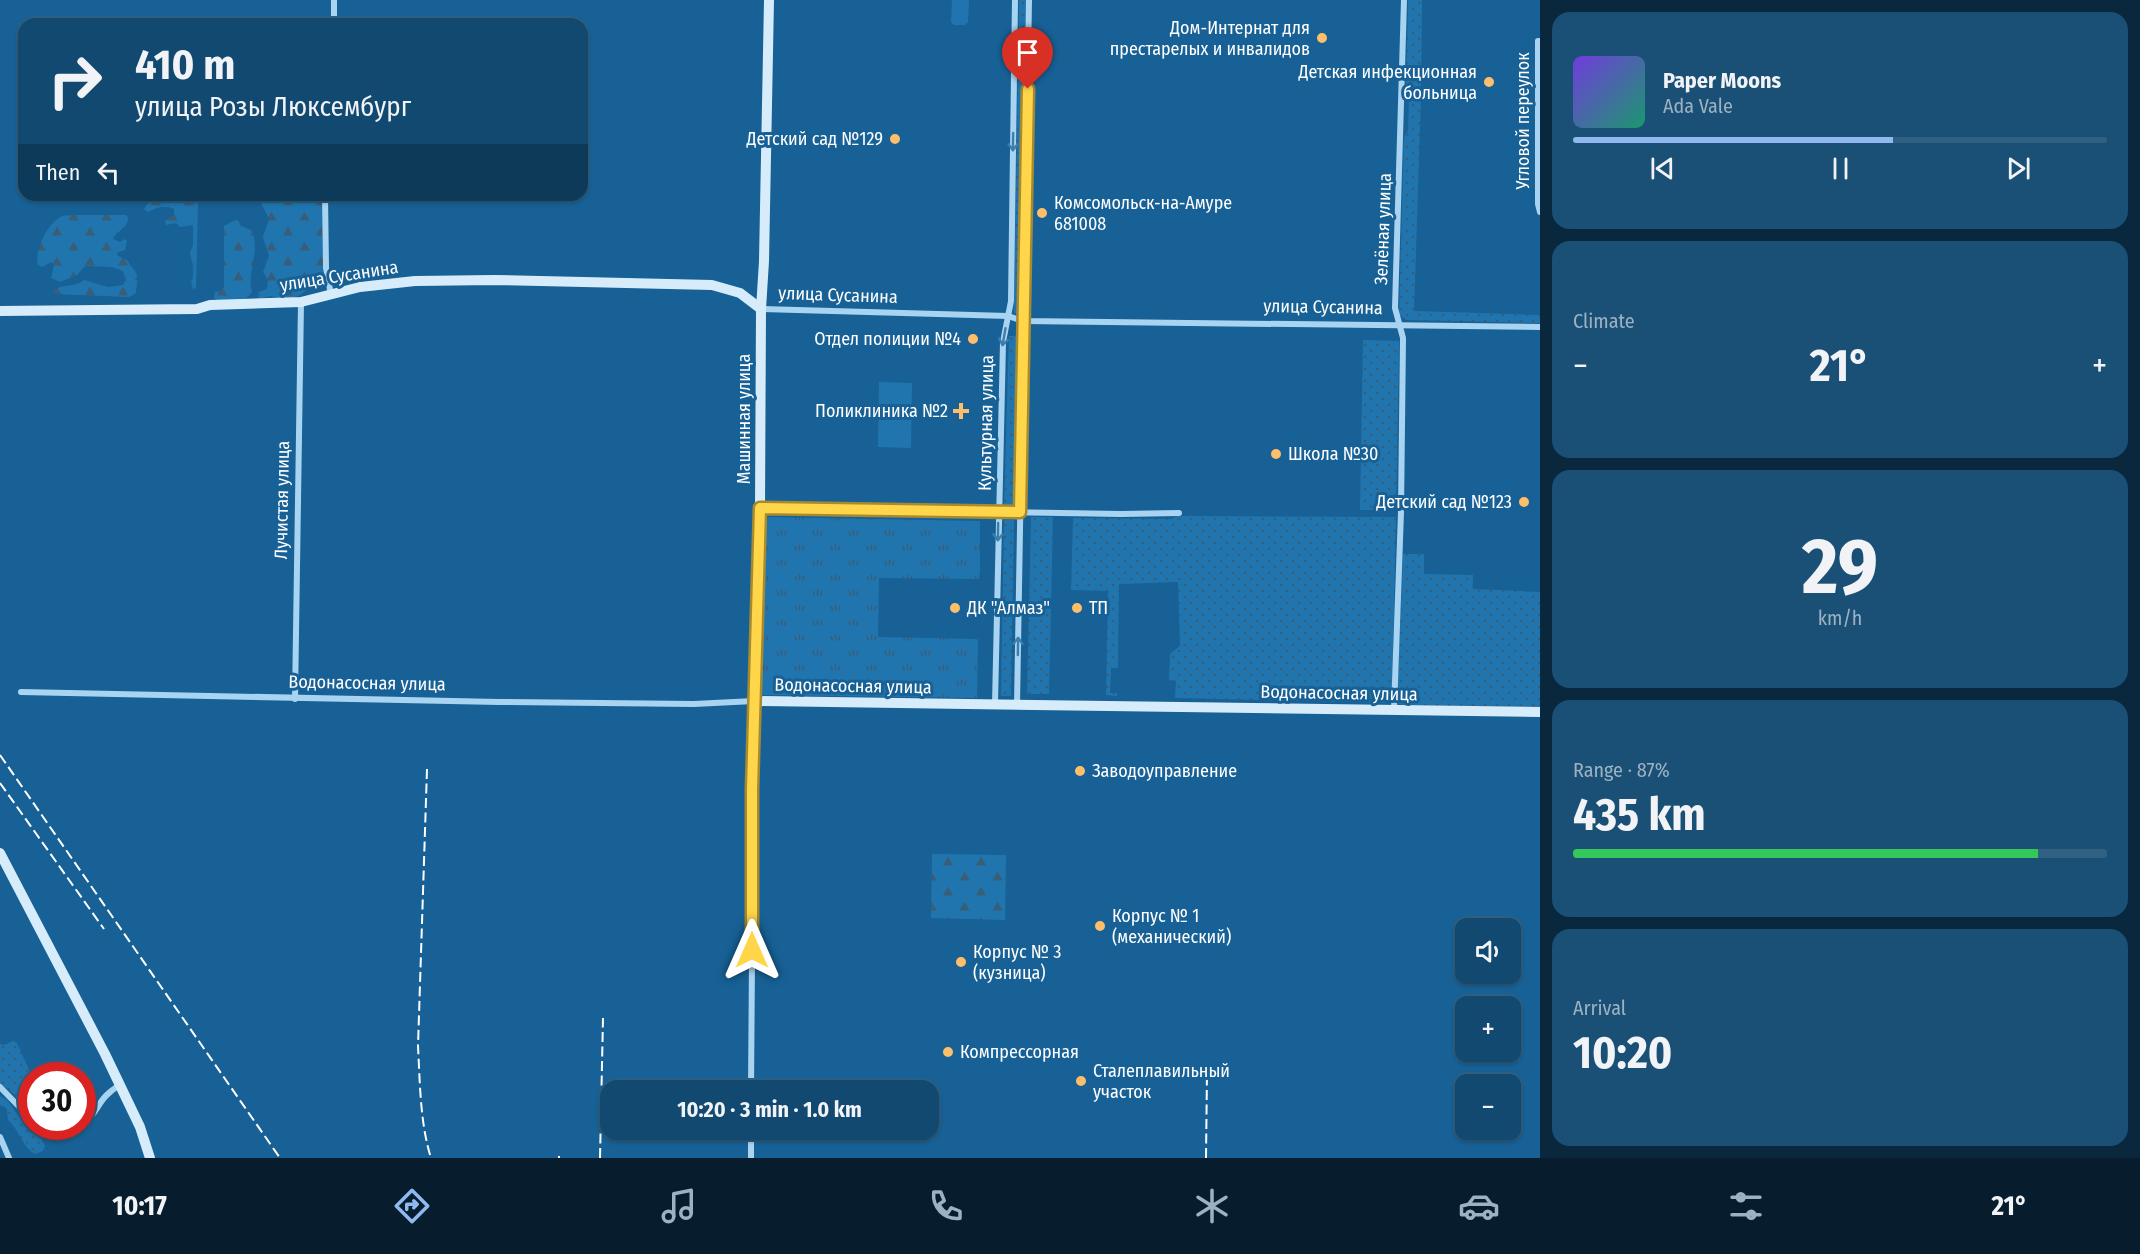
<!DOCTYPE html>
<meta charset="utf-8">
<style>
:root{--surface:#114970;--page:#1a5075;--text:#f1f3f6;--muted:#9cb2c3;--line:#306183;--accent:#90b9f0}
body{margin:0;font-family:"Fira Sans Condensed",sans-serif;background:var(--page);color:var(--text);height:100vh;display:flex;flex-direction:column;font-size:22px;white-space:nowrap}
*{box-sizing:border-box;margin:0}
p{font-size:20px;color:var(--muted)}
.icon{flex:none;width:33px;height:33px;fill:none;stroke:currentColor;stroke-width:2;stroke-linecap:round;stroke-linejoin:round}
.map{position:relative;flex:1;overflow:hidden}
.sheet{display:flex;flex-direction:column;gap:12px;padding:12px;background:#09283e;width:600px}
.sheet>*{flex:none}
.guide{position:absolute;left:18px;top:18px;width:570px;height:183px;border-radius:18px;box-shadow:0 2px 4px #0004,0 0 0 2px var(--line);background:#114970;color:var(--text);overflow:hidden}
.controls{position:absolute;left:1455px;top:918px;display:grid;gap:12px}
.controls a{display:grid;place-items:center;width:66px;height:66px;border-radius:12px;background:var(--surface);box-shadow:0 2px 4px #0004,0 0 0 2px var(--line);font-size:30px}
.speed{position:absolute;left:18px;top:1062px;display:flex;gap:12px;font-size:30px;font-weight:700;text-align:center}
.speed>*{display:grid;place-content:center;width:78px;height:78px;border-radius:50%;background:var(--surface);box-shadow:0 2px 4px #0004,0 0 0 2px var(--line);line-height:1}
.speed .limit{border:9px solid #d22;background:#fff;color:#111}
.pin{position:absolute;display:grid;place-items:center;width:51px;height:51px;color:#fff;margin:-62px -26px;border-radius:50% 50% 50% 0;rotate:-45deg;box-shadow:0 0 6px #0007}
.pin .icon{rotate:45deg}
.me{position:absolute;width:66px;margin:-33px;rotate:0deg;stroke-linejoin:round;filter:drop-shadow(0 0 4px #0008)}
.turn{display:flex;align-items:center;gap:21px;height:126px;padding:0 18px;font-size:27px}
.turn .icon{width:78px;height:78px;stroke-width:2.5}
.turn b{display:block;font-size:42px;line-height:51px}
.then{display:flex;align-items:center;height:57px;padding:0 18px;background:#0003;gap:12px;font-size:22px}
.big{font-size:45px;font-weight:700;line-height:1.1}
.sheet .tile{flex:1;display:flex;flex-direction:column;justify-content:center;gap:9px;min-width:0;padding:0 21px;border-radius:18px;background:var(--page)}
.sheet .dial{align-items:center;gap:0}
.dial b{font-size:78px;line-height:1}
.song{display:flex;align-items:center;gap:18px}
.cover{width:72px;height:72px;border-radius:9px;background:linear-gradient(135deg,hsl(260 70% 55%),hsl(160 70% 35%))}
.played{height:6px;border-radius:3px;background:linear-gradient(90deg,var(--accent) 60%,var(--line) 60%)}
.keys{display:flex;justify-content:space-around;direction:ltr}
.heat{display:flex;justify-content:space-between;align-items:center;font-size:33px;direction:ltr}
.charge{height:9px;border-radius:4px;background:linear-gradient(90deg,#34c759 87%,var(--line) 0)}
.trip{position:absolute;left:600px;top:1080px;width:339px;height:60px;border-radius:18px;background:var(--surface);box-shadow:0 2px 4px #0004,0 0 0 2px var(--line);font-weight:700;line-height:60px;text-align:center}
.tabs{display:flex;height:96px;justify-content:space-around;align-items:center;background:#071d2d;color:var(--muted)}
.tabs .icon{width:42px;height:42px}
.tabs .on{color:var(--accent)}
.tabs b{font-size:27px;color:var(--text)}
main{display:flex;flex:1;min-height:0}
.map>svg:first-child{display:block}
.grass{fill:url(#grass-dots)}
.forest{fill:url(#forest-firs)}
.park{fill:url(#park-tufts)}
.garden{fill:#2075af}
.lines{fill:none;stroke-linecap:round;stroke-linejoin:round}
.street{stroke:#a9d4f1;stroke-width:6}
.secondary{stroke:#d7ecfb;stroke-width:10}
.rail{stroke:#fff;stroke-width:2;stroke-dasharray:10 4.5;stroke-linecap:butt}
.oneway{stroke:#3c7ead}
.route-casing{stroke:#a68a30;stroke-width:15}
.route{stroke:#ffd54a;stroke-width:10}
.poi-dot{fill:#ffbe69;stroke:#176196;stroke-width:2}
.labels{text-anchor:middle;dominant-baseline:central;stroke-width:6;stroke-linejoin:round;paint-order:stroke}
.poi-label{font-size:18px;fill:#fff;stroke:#176196;text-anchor:start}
.street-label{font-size:18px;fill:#fff;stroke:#176196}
</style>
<main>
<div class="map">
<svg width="1540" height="1158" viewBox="0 0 1540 1158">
<defs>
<pattern id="grass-dots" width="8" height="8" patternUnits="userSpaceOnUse" patternTransform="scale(1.5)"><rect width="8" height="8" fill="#2075af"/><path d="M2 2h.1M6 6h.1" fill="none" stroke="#385e79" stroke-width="1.8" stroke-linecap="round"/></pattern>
<pattern id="forest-firs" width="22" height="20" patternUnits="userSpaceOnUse" patternTransform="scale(1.5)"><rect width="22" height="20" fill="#2075af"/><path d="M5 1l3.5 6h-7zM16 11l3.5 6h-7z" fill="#385e79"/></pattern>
<pattern id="park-tufts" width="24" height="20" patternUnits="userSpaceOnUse" patternTransform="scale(1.5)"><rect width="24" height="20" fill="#2075af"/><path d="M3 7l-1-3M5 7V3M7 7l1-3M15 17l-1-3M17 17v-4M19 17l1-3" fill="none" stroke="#385e79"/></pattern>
</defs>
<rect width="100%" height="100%" fill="#176196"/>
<g class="grass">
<path d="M1019,0H1026L1021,312L1018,316L1014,312Z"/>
<path d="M1408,0H1422L1421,90H1409L1406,85Z"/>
<path d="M1409,98H1421L1414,311L1540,315V323L1406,320L1399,314L1404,137L1408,131Z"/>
<path d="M1009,336H1019L1015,506L1004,505Z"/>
<path d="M1363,340L1399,341L1396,510H1360Z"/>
<path d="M1177,516L1396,517L1392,699L1387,703L1175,698L1176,681L1169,680L1170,654L1180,646L1178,582L1119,584L1118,668H1111L1110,693H1117V696L1106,695L1108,591L1071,590L1073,518L1172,519Z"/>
<path d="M1031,517H1053L1049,694H1027Z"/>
<path d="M1004,520H1014L1011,696H1001Z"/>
<path d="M1403,554H1424V574L1473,575V589L1540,592V707L1401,706L1397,700Z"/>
<path d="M13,1041L17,1043L30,1072L35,1071L38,1075L32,1076L31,1115C20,1104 15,1091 0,1084V1044L4,1045Z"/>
<path d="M0,1096L7,1100L30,1132L39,1135L45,1146L43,1151L35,1154C22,1147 19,1129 8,1120L7,1109L0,1105Z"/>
</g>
<g class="forest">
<path d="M154,195H185L198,203L196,288L193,289L191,282L193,278V268L190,253L193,245V225L180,227L176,223L166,225L165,221L174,215V209C164,205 158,207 148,212L144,209Z"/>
<path d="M261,195H322L323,272L314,284L300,295L293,298H280L270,296L260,299L258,296L259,292L267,289L268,280L263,272L269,256L263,237L269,219L262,205Z"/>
<path d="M73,215H126L128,218C127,231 117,229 113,239L120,242L125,239L127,241L125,250L118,252L117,255L128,261C130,267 134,268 136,273C139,280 136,286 136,293L129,297L55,294L54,290C64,283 75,288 84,280L108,287L123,285L126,280L123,271C110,265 99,267 85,266L77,275L60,282L51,278L54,265L52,262L42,267L38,265C34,251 48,221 63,216C66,215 69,216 73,215Z"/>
<path d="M237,219L241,226L251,230C262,250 246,271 252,292C244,304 229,300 217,300L214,298L215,292L221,291L224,287V226Z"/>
<path d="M932,854L1006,855L1005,920L931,918Z"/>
</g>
<path class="park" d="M764,517L980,521V579L879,578L878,637L978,639L977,698L761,695Z"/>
<g class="garden">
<path d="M952,0H969L968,22L965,25H954L951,22Z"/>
<path d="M879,382L912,383L911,448L878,447Z"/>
</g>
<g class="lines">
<g class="street">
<path d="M334,0V24"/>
<path d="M1540,41H1538V204L1540,212"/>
<path d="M325,195L326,268L331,295"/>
<path d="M761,309L1008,316L1023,321L1540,327"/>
<path d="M760,508L1121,514L1179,513"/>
<path d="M21,692L499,702L694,704L754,701L751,1090"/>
<path d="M295,699L301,302"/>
<path d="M995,704L1003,342L1011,301L1015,0"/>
<path d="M1017,705L1029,0"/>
<path d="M1394,710L1401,512L1403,338L1395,308L1404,0"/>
<path d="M0,1087L32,1120"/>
<path d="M40,1126C54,1135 68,1133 82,1126"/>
<path d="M82,1126C100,1111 97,1098 120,1085"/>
<path d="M0,1137L9,1158"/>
<path d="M751,1158V1130"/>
</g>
<g class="secondary">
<path d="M769,0L764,261L761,309L760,508L754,701L1540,712"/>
<path d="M0,311L197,309L210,305L301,302L360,287L415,281L494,280L712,285L740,293L761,309"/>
<path d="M0,853L105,1054L140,1127L150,1158"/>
</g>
<g class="rail">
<path d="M0,755L280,1158"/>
<path d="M427,769L418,1046C420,1083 420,1123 431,1158"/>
<path d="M0,783L104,929"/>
<path d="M559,1158V1156"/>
<path d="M600,1158L603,1018"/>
<path d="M1206,1158L1207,1072"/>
</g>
</g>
<defs><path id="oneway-shaft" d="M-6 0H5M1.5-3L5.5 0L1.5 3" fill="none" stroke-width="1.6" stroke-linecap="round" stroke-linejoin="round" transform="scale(1.5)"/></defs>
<g class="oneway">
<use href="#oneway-shaft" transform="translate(1013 142) rotate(91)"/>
<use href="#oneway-shaft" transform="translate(1004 337) rotate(100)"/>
<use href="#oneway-shaft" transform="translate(998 532) rotate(91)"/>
<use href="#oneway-shaft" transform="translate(1018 646) rotate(-89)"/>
</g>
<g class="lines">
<defs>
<path id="route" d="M752,950V789L760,508L1020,512L1028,89"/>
</defs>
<use href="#route" class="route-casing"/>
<use href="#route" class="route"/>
</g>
<g class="poi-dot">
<circle cx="1322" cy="38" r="6"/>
<circle cx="1489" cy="82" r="6"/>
<circle cx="895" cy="139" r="6"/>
<circle cx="1042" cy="213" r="6"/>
<circle cx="973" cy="339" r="6"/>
<path d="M958 402h6v6h6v6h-6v6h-6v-6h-6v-6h6z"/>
<circle cx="1276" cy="454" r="6"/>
<circle cx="1524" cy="502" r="6"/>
<circle cx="955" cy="608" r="6"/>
<circle cx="1077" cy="608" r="6"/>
<circle cx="1080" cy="771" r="6"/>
<circle cx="1100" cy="926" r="6"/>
<circle cx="961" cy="962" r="6"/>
<circle cx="948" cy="1052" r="6"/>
<circle cx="1081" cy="1081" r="6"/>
</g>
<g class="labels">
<g class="poi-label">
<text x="1310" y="28" text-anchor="end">Дом-Интернат для<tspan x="1310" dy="21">престарелых и инвалидов</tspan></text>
<text x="1477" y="72" text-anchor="end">Детская инфекционная<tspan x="1477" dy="21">больница</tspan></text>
<text x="883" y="139" text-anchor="end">Детский сад №129</text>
<text x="1054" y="203">Комсомольск-на-Амуре<tspan x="1054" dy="21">681008</tspan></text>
<text x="961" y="339" text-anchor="end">Отдел полиции №4</text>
<text x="948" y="411" text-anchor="end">Поликлиника №2</text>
<text x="1288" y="454">Школа №30</text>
<text x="1512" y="502" text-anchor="end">Детский сад №123</text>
<text x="967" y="608">ДК "Алмаз"</text>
<text x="1089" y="608">ТП</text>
<text x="1092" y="771">Заводоуправление</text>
<text x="1112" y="916">Корпус № 1<tspan x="1112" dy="21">(механический)</tspan></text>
<text x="973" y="952">Корпус № 3<tspan x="973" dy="21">(кузница)</tspan></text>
<text x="960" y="1052">Компрессорная</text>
<text x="1093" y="1071">Сталеплавильный<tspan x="1093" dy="21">участок</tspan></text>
</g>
<g class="street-label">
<text transform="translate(1523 121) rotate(-90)">Угловой переулок</text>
<text transform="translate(1383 229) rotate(-88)">Зелёная улица</text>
<text transform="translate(339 276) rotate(-9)">улица Сусанина</text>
<text transform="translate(838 295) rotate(2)">улица Сусанина</text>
<text transform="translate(1323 307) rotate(1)">улица Сусанина</text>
<text transform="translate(744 419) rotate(-90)">Машинная улица</text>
<text transform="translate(986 423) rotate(-89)">Культурная улица</text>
<text transform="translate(282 500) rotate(-89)">Лучистая улица</text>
<text transform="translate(367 683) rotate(1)">Водонасосная улица</text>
<text transform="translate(853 686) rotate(1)">Водонасосная улица</text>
<text transform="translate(1339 693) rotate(1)">Водонасосная улица</text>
</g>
</g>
</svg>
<div class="controls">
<a><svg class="icon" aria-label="sound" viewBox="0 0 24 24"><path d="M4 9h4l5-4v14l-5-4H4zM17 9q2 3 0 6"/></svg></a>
<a>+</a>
<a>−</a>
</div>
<div class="speed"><div class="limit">30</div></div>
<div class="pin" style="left:1028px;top:89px;background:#d93025"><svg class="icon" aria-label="arrive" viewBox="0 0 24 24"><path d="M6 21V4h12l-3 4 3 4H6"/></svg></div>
<svg class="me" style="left:752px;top:950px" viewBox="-20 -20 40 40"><path d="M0-17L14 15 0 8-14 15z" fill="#ffd54a" stroke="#fff" stroke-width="4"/></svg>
<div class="trip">10:20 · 3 min · 1.0 km</div>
<div class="guide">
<div class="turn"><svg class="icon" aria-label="right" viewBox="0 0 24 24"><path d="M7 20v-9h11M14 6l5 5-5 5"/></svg><div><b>410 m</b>улица Розы Люксембург</div></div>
<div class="then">Then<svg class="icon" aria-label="left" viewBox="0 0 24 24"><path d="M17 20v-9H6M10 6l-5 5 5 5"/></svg></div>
</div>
</div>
<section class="sheet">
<div class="tile">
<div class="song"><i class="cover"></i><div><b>Paper Moons</b><p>Ada Vale</p></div></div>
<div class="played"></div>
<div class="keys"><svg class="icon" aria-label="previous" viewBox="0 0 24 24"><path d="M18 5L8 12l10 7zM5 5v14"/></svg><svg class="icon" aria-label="pause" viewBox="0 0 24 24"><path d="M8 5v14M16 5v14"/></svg><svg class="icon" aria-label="next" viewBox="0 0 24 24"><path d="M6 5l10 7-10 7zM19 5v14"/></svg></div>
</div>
<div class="tile"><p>Climate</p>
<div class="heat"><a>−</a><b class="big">21°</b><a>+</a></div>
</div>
<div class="tile dial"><b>29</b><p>km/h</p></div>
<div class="tile"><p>Range · 87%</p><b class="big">435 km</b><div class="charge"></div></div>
<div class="tile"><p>Arrival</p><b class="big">10:20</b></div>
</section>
</main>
<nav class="tabs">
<b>10:17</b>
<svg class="icon on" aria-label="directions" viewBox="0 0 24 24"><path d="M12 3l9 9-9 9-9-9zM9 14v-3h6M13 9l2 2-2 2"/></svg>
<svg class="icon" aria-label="music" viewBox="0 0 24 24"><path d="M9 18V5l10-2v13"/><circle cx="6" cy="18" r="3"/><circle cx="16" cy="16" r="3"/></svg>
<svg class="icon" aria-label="phone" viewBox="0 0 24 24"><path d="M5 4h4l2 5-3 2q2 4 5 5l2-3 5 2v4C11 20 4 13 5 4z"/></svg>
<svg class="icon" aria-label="climate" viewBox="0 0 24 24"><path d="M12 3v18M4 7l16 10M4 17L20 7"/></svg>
<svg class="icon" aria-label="car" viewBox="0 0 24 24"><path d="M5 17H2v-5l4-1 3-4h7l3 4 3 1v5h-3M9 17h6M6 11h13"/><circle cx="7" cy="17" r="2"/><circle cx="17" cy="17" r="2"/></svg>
<svg class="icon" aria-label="filters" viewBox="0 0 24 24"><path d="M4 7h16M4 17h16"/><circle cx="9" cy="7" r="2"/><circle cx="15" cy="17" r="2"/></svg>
<b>21°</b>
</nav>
